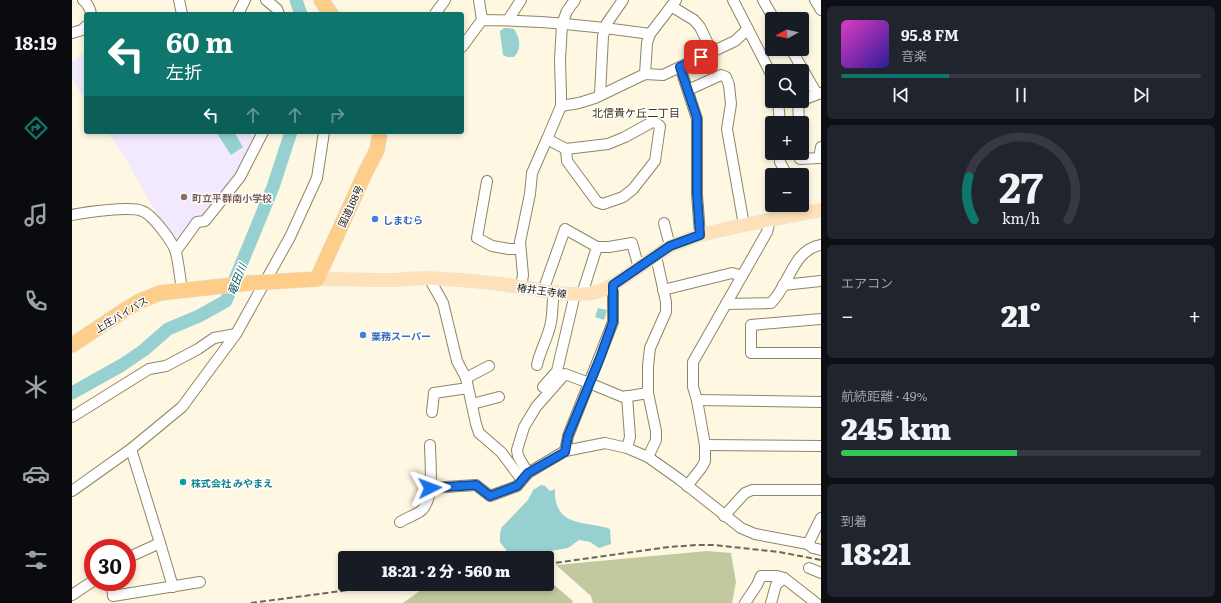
<!DOCTYPE html>
<html lang="ja">
<meta charset="utf-8">
<style>
:root{--surface:#171b24;--page:#20242c;--text:#f1f3f6;--muted:#9ea1a6;--line:#363941;--accent:#0f766e}
body{margin:0;font-family:Literata,"Noto Sans JP",serif;background:var(--page);color:var(--text);height:100vh;display:flex;flex-direction:column;font-size:15px;white-space:nowrap}
*{box-sizing:border-box;margin:0}
p{font-size:13px;color:var(--muted)}
.icon{flex:none;width:22px;height:22px;fill:none;stroke:currentColor;stroke-width:2;stroke-linecap:round;stroke-linejoin:round}
.map{position:relative;flex:1;overflow:hidden}
.sheet{display:flex;flex-direction:column;gap:6px;padding:6px;background:#0d0f14;width:400px}
.sheet>*{flex:none}
.top-card{position:absolute;left:12px;top:12px;width:380px;height:122px;border-radius:4px;box-shadow:0 2px 6px #0003;background:#0f766e;color:#fff;overflow:hidden}
.needle{width:26px;rotate:262deg}
.controls{position:absolute;left:693px;top:12px;display:grid;gap:8px}
.controls a{display:grid;place-items:center;width:44px;height:44px;border-radius:4px;background:var(--surface);box-shadow:0 2px 6px #0003;font-size:20px}
.speed{position:absolute;left:12px;top:539px;display:flex;gap:8px;font-size:20px;font-weight:700;text-align:center}
.speed>*{display:grid;place-content:center;width:52px;height:52px;border-radius:50%;background:var(--surface);box-shadow:0 2px 6px #0003;line-height:1}
.speed .limit{border:6px solid #d22;background:#fff;color:#111}
.pin{position:absolute;display:grid;place-items:center;width:34px;height:34px;color:#fff;margin:-17px;border-radius:8px;box-shadow:0 2px 6px #0006}
.me{position:absolute;width:44px;margin:-22px;rotate:87deg;stroke-linejoin:round;filter:drop-shadow(0 0 3px #0008)}
.turn{display:flex;align-items:center;gap:14px;height:84px;padding:0 16px;font-size:18px}
.turn .icon{width:52px;height:52px;stroke-width:2.5}
.turn b{display:block;font-size:28px;line-height:34px}
.lanes{display:flex;align-items:center;height:38px;padding:0 16px;background:#0003;justify-content:center;gap:20px;direction:ltr}
.lanes .off{opacity:.35}
.big{font-size:30px;font-weight:800;line-height:1.1}
.sheet .widget{flex:1;display:flex;flex-direction:column;justify-content:center;gap:6px;min-width:0;padding:0 14px;border-radius:6px;background:var(--page)}
.sheet .dial{align-items:center;gap:0}
.dial svg{height:104px;overflow:visible;fill:none;stroke:var(--line);stroke-width:7;stroke-linecap:round;text-anchor:middle}
.dial text{fill:var(--text);stroke:none}
.song{display:flex;align-items:center;gap:12px}
.cover{width:48px;height:48px;border-radius:6px;background:linear-gradient(135deg,hsl(310 70% 55%),hsl(250 70% 35%))}
.played{height:4px;border-radius:2px;background:linear-gradient(90deg,var(--accent) 30%,var(--line) 30%)}
.keys{display:flex;justify-content:space-around;direction:ltr}
.heat{display:flex;justify-content:space-between;align-items:center;font-size:22px;direction:ltr}
.charge{height:6px;border-radius:3px;background:linear-gradient(90deg,#34c759 49%,var(--line) 0)}
.trip{position:absolute;left:266px;top:551px;width:216px;height:40px;border-radius:4px;background:var(--surface);box-shadow:0 2px 6px #0003;font-weight:800;line-height:40px;text-align:center}
main{display:flex;flex:1;min-height:0}
.dock{display:flex;flex-direction:column;width:72px;justify-content:space-around;align-items:center;background:#090b0e;color:var(--muted)}
.dock .icon{width:28px;height:28px}
.dock .selected{color:var(--accent)}
.dock b{font-size:18px;color:var(--text)}
.map>svg:first-child{display:block}
.education{fill:#f3e9fe}
.forest{fill:#c2c99e}
.water{fill:#97d0d0}
.lines{fill:none;stroke-linecap:round;stroke-linejoin:round}
.river{stroke:#97d0d0;stroke-width:13}
.minor-casing{stroke:#8e8666;stroke-width:12}
.major-casing{stroke:#e4e3e2;stroke-width:14}
.highway-casing{stroke:#e4e3e2;stroke-width:16}
.minor{stroke:#fff;stroke-width:10}
.major{stroke:#fee1b8;stroke-width:13}
.highway{stroke:#fdcd89;stroke-width:15}
.rail{stroke:#6c6859;stroke-width:2;stroke-dasharray:6 3;stroke-linecap:butt}
.route-casing{stroke:#114b97;stroke-width:10}
.route{stroke:#1a73e8;stroke-width:7}
.education-dot{fill:#8d6e63;stroke:#fff;stroke-width:1.5}
.shop-dot{fill:#3f7fe0;stroke:#fff;stroke-width:1.5}
.culture-dot{fill:#0f9aa8;stroke:#fff;stroke-width:1.5}
.labels{text-anchor:middle;dominant-baseline:central;stroke-width:3;stroke-linejoin:round;paint-order:stroke}
.education-label{font-size:10px;font-weight:bold;fill:#785e54;stroke:#fff;text-anchor:start}
.street-label{font-size:10px;fill:#1b180c;stroke:#fff}
.shop-label{font-size:10px;font-weight:bold;fill:#366cbe;stroke:#fff;text-anchor:start}
.culture-label{font-size:10px;font-weight:bold;fill:#0d838f;stroke:#fff;text-anchor:start}
.neighbourhood-label{font-size:11px;fill:#3f371a;stroke:#fff}
.water-label{font-size:11px;font-style:italic;fill:#0c5d5e;stroke:#fff}
</style>
<main>
<nav class="dock">
<b>18:19</b>
<svg class="icon selected" aria-label="directions" viewBox="0 0 24 24"><path d="M12 3l9 9-9 9-9-9zM9 14v-3h6M13 9l2 2-2 2"/></svg>
<svg class="icon" aria-label="music" viewBox="0 0 24 24"><path d="M9 18V5l10-2v13"/><circle cx="6" cy="18" r="3"/><circle cx="16" cy="16" r="3"/></svg>
<svg class="icon" aria-label="phone" viewBox="0 0 24 24"><path d="M5 4h4l2 5-3 2q2 4 5 5l2-3 5 2v4C11 20 4 13 5 4z"/></svg>
<svg class="icon" aria-label="climate" viewBox="0 0 24 24"><path d="M12 3v18M4 7l16 10M4 17L20 7"/></svg>
<svg class="icon" aria-label="car" viewBox="0 0 24 24"><path d="M5 17H2v-5l4-1 3-4h7l3 4 3 1v5h-3M9 17h6M6 11h13"/><circle cx="7" cy="17" r="2"/><circle cx="17" cy="17" r="2"/></svg>
<svg class="icon" aria-label="filters" viewBox="0 0 24 24"><path d="M4 7h16M4 17h16"/><circle cx="9" cy="7" r="2"/><circle cx="15" cy="17" r="2"/></svg>
</nav>
<div class="map">
<svg width="749" height="603" viewBox="0 0 749 603">
<rect width="100%" height="100%" fill="#fef8e3"/>
<g class="education">
<path d="M14,51V101L0,79V62Z"/>
<path d="M36,132H172L185,138L166,177L133,218L103,245L50,153Z"/>
</g>
<g class="forest">
<path d="M635,551L659,553L664,582L660,603H521L519,596L484,565Z"/>
<path d="M475,579L501,601L500,603H331L356,585L360,584H475Z"/>
</g>
<g class="water">
<path d="M437,28L442,29C448,38 450,49 442,57H435L431,55L428,33V31L432,28Z"/>
<path d="M144,132H162L171,147L159,155Z"/>
<path d="M526,308L535,310L532,320L523,317Z"/>
<path d="M469,485L473,486L478,491L483,489C483,494 483,501 485,505C492,527 522,522 538,529L539,544L527,548L518,542L507,540L496,548L468,553H456L437,554L428,542V533L430,527L456,500L461,490Z"/>
</g>
<g class="lines">
<g class="river">
<path d="M224,0L229,14"/>
<path d="M0,393L50,365L72,350L96,329L127,316L154,301L201,187L219,132"/>
</g>
<defs>
<g id="minor">
<path d="M11,0C16,4 18,8 19,14"/>
<path d="M107,0L110,14"/>
<path d="M194,0L205,9L207,14"/>
<path d="M407,0L410,20"/>
<path d="M661,0L700,76"/>
<path d="M691,0L702,19"/>
<path d="M743,0L749,10"/>
<path d="M599,6L622,20L628,27L640,52"/>
<path d="M166,14L173,0"/>
<path d="M363,14L373,0"/>
<path d="M436,20L449,0"/>
<path d="M0,33L10,30L14,26"/>
<path d="M390,47L410,20C465,20 523,26 578,34L604,0"/>
<path d="M719,49L745,94"/>
<path d="M608,67L625,119V194L628,235"/>
<path d="M573,74L575,43L578,34"/>
<path d="M616,90L649,75L654,77L657,85L659,104L655,129L672,225"/>
<path d="M528,95L531,36L535,23L551,0"/>
<path d="M730,100L749,93"/>
<path d="M706,101L708,123"/>
<path d="M489,106L507,103L523,98L573,74L591,75L663,41L676,29"/>
<path d="M582,121L588,126L583,161L561,189L551,197L531,204L525,202L495,161L494,149L536,144L553,137Z"/>
<path d="M727,123L726,101H727"/>
<path d="M494,149L475,139L489,106V94L488,60L490,24L495,11L503,0"/>
<path d="M708,153V162L715,175"/>
<path d="M728,153V159L747,158L749,147"/>
<path d="M415,181L405,238L420,246L437,249H448"/>
<path d="M0,215C14,212 59,206 70,211C80,214 102,243 104,253C107,265 108,278 110,290"/>
<path d="M592,223L598,246"/>
<path d="M525,247H537L560,243L567,268"/>
<path d="M104,251L125,222L133,221L168,177L191,132"/>
<path d="M357,278L371,303L385,361L394,378L404,424L407,433L429,452L450,480"/>
<path d="M711,285L749,281"/>
<path d="M449,287L451,275L448,242L458,194L460,173L475,139"/>
<path d="M591,290L660,273L670,276"/>
<path d="M471,291L493,229L525,247L510,294"/>
<path d="M654,304L699,303C718,285 720,250 749,245"/>
<path d="M749,319L679,325V353H749"/>
<path d="M465,365C468,350 477,336 479,322C481,312 480,302 482,293"/>
<path d="M394,378L417,366"/>
<path d="M471,387L485,371L503,294"/>
<path d="M625,400L749,402"/>
<path d="M400,404L427,397"/>
<path d="M360,412L362,393L396,388"/>
<path d="M0,417L77,369L94,366L126,349L142,338L164,334"/>
<path d="M633,445L749,446"/>
<path d="M555,448L558,437L555,396"/>
<path d="M59,449L88,543L101,587"/>
<path d="M493,451L496,436L517,383L551,397L576,393"/>
<path d="M576,457L584,440V431L576,393V366L578,348L594,312V302L584,256"/>
<path d="M456,473L446,456L445,450L452,427L464,407L493,374L517,383L541,322V285"/>
<path d="M615,486L630,467L633,461V445L625,400L621,387V362L695,232L698,220"/>
<path d="M358,488L404,485L418,496L445,486L456,473L493,451L533,443L555,448L576,457L607,479L669,528L683,534L736,544L749,518"/>
<path d="M0,491L59,449L110,407L164,334L218,237L245,178L252,132"/>
<path d="M652,516L673,493L680,490H749"/>
<path d="M328,522C334,518 346,514 350,510C363,497 358,462 358,445"/>
<path d="M736,544L741,548L749,550"/>
<path d="M55,558L88,543"/>
<path d="M737,568L749,573"/>
<path d="M40,582L41,596L128,582"/>
<path d="M0,595L21,581"/>
<path d="M673,603L685,585L689,576H705L712,578L744,603"/>
<path d="M699,603L704,585L712,578"/>
</g>
<path id="major" d="M245,279C271,279 296,280 322,280C338,279 354,277 370,279C396,280 423,283 449,287C479,291 513,302 541,285L598,246L628,235L672,225L749,210"/>
<g id="highway">
<path d="M249,0L259,14"/>
<path d="M0,345L56,308L68,301L88,293L178,283L245,279L294,171L305,150L308,132"/>
</g>
</defs>
<use href="#minor" class="minor-casing"/>
<use href="#major" class="major-casing"/>
<use href="#highway" class="highway-casing"/>
<use href="#minor" class="minor"/>
<use href="#major" class="major"/>
<use href="#highway" class="highway"/>
<g class="rail">
<path d="M475,564L597,547L625,545H642L707,552L749,560"/>
<path d="M179,603L322,584"/>
</g>
</g>
<g class="lines">
<defs>
<path id="route" d="M358,488L404,485L418,496L445,486L456,473L493,452L496,436L528,358L541,322V285L598,246L628,235L625,194V118L608,67L629,57"/>
</defs>
<use href="#route" class="route-casing"/>
<use href="#route" class="route"/>
</g>
<circle class="education-dot" cx="112" cy="197" r="4"/>
<g class="shop-dot">
<circle cx="303" cy="219" r="4"/>
<circle cx="291" cy="335" r="4"/>
</g>
<circle class="culture-dot" cx="111" cy="482" r="4"/>
<g class="labels">
<g class="education-label">
<text x="120" y="197">町立平群南小学校</text>
</g>
<g class="street-label">
<text transform="translate(278 206) rotate(-65)">国道168号</text>
<text transform="translate(470 290) rotate(8)">椿井王寺線</text>
<text transform="translate(49 314) rotate(-31)">上庄バイパス</text>
</g>
<g class="shop-label">
<text x="311" y="219">しまむら</text>
<text x="299" y="335">業務スーパー</text>
</g>
<g class="culture-label">
<text x="119" y="482">株式会社 みやまえ</text>
</g>
<g class="neighbourhood-label">
<text x="564" y="112">北信貴ケ丘二丁目</text>
</g>
<g class="water-label">
<text transform="translate(164 279) rotate(-68)">竜田川</text>
</g>
</g>
</svg>
<div class="controls">
<a><svg class="needle" viewBox="-14 -14 28 28"><path d="M0-13l5 13h-10z" fill="#e53935"/><path d="M0 13l5-13h-10z" fill="#9ea1a6"/></svg></a>
<a><svg class="icon" aria-label="search" viewBox="0 0 24 24"><circle cx="10" cy="10" r="6"/><path d="M15 15l6 6"/></svg></a>
<a>+</a>
<a>−</a>
</div>
<div class="speed"><div class="limit">30</div></div>
<div class="pin" style="left:629px;top:57px;background:#d93025"><svg class="icon" aria-label="arrive" viewBox="0 0 24 24"><path d="M6 21V4h12l-3 4 3 4H6"/></svg></div>
<svg class="me" style="left:358px;top:488px" viewBox="-20 -20 40 40"><path d="M0-17L14 15 0 8-14 15z" fill="#1a73e8" stroke="#fff" stroke-width="4"/></svg>
<div class="trip">18:21 · 2 分 · 560 m</div>
<div class="top-card">
<div class="turn"><svg class="icon" aria-label="left" viewBox="0 0 24 24"><path d="M17 20v-9H6M10 6l-5 5 5 5"/></svg><div><b>60 m</b>左折</div></div>
<div class="lanes"><svg class="icon" aria-label="left" viewBox="0 0 24 24"><path d="M17 20v-9H6M10 6l-5 5 5 5"/></svg><svg class="icon off" aria-label="ahead" viewBox="0 0 24 24"><path d="M12 20V5M6 11l6-6 6 6"/></svg><svg class="icon off" aria-label="ahead" viewBox="0 0 24 24"><path d="M12 20V5M6 11l6-6 6 6"/></svg><svg class="icon off" aria-label="right" viewBox="0 0 24 24"><path d="M7 20v-9h11M14 6l5 5-5 5"/></svg></div>
</div>
</div>
<section class="sheet">
<div class="widget">
<div class="song"><i class="cover"></i><div><b>95.8 FM</b><p>音楽</p></div></div>
<div class="played"></div>
<div class="keys"><svg class="icon" aria-label="previous" viewBox="0 0 24 24"><path d="M18 5L8 12l10 7zM5 5v14"/></svg><svg class="icon" aria-label="pause" viewBox="0 0 24 24"><path d="M8 5v14M16 5v14"/></svg><svg class="icon" aria-label="next" viewBox="0 0 24 24"><path d="M6 5l10 7-10 7zM19 5v14"/></svg></div>
</div>
<div class="widget dial"><svg viewBox="0 0 100 80">
<path d="M14 69A42 42 0 1 1 86 69"/>
<path d="M14 69A42 42 0 0 1 10 36" stroke="#0f766e"/>
<text x="50" y="56" font-size="32" font-weight="700">27</text>
<text x="50" y="72" font-size="11">km/h</text>
</svg></div>
<div class="widget"><p>エアコン</p>
<div class="heat"><a>−</a><b class="big">21°</b><a>+</a></div>
</div>
<div class="widget"><p>航続距離 · 49%</p><b class="big">245 km</b><div class="charge"></div></div>
<div class="widget"><p>到着</p><b class="big">18:21</b></div>
</section>
</main>
